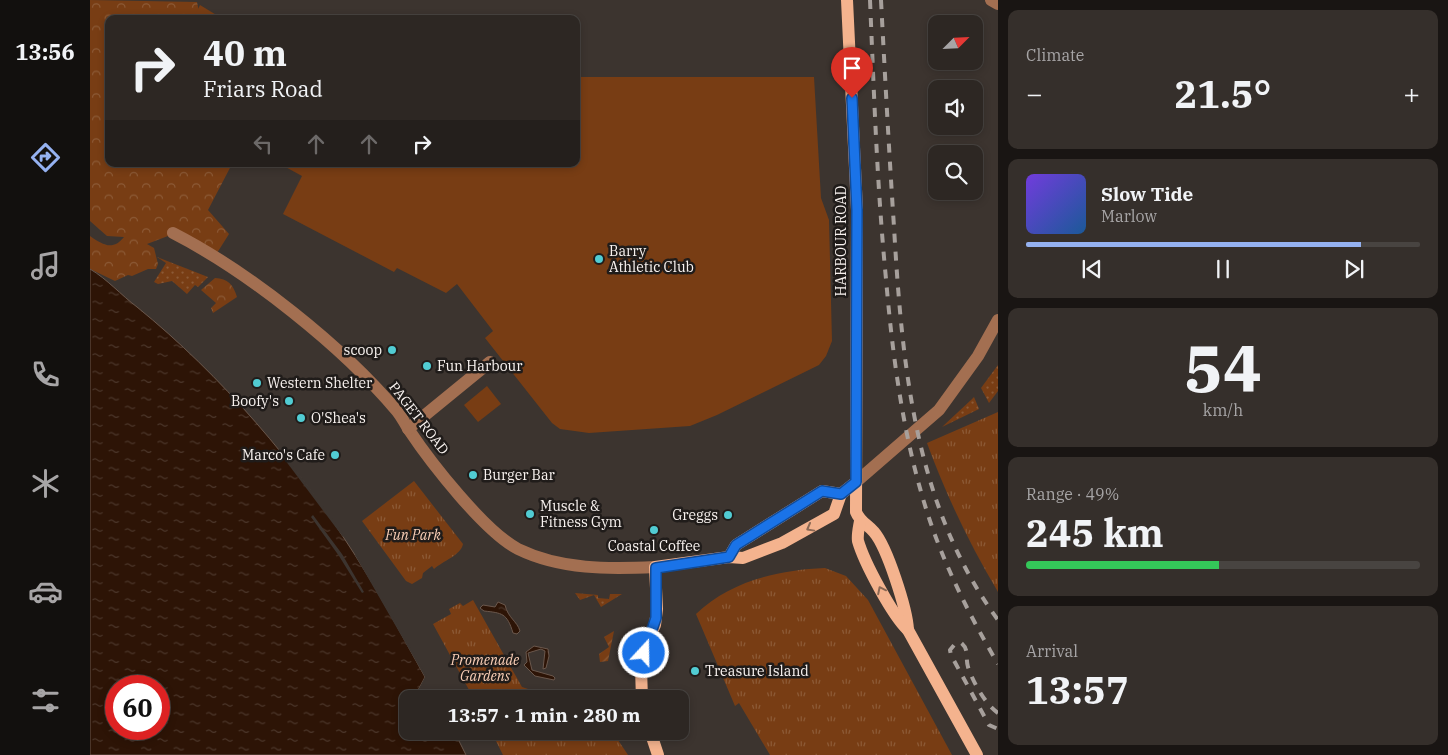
<!DOCTYPE html>
<meta charset="utf-8">
<style>
:root{--surface:#2d2723;--page:#352f2b;--text:#f1f3f6;--muted:#a7a5a6;--line:#484441;--accent:#95b2f1}
body{margin:0;font-family:"IBM Plex Serif",serif;background:var(--page);color:var(--text);height:100vh;display:flex;flex-direction:column;font-size:19px;white-space:nowrap}
*{box-sizing:border-box;margin:0}
p{font-size:16px;color:var(--muted)}
.icon{flex:none;width:28px;height:28px;fill:none;stroke:currentColor;stroke-width:2;stroke-linecap:round;stroke-linejoin:round}
.map{position:relative;flex:1;overflow:hidden}
.side{display:flex;flex-direction:column;gap:10px;padding:10px;background:#191513;width:450px}
.side>*{flex:none}
.guide{position:absolute;left:15px;top:15px;width:475px;height:152px;border-radius:10px;box-shadow:0 2px 8px #0003,0 0 0 1px var(--line);background:#2d2723;color:var(--text);overflow:hidden}
.needle{width:32px;rotate:66deg}
.buttons{position:absolute;left:838px;top:15px;display:grid;gap:10px}
.buttons a{display:grid;place-items:center;width:55px;height:55px;border-radius:10px;background:var(--surface);box-shadow:0 2px 8px #0003,0 0 0 1px var(--line);font-size:25px}
.speed{position:absolute;left:15px;top:675px;display:flex;gap:10px;font-size:25px;font-weight:700;text-align:center}
.speed>*{display:grid;place-content:center;width:65px;height:65px;border-radius:50%;background:var(--surface);box-shadow:0 2px 8px #0003,0 0 0 1px var(--line);line-height:1}
.speed .limit{border:8px solid #d22;background:#fff;color:#111}
.pin{position:absolute;display:grid;place-items:center;width:42px;height:42px;color:#fff;margin:-51px -21px;border-radius:50% 50% 50% 0;rotate:-45deg;box-shadow:0 0 5px #0007}
.pin .icon{rotate:45deg}
.me{position:absolute;width:55px;margin:-28px;rotate:21deg;stroke-linejoin:round;filter:drop-shadow(0 0 4px #0008)}
.turn{display:flex;align-items:center;gap:18px;height:105px;padding:0 15px;font-size:22px}
.turn .icon{width:65px;height:65px;stroke-width:2.5}
.turn b{display:block;font-size:35px;line-height:42px}
.lanes{display:flex;align-items:center;height:48px;padding:0 15px;background:#0003;justify-content:center;gap:25px;direction:ltr}
.lanes .off{opacity:.35}
.big{font-size:38px;font-weight:800;line-height:1.1}
.side .card{flex:1;display:flex;flex-direction:column;justify-content:center;gap:8px;min-width:0;padding:0 18px;border-radius:10px;background:var(--page)}
.side .dial{align-items:center;gap:0}
.dial b{font-size:65px;line-height:1}
.song{display:flex;align-items:center;gap:15px}
.cover{width:60px;height:60px;border-radius:8px;background:linear-gradient(135deg,hsl(260 70% 55%),hsl(210 70% 35%))}
.played{height:5px;border-radius:2px;background:linear-gradient(90deg,var(--accent) 85%,var(--line) 85%)}
.keys{display:flex;justify-content:space-around;direction:ltr}
.heat{display:flex;justify-content:space-between;align-items:center;font-size:28px;direction:ltr}
.charge{height:8px;border-radius:4px;background:linear-gradient(90deg,#34c759 49%,var(--line) 0)}
.trip{position:absolute;left:309px;top:690px;width:290px;height:50px;border-radius:10px;background:var(--surface);box-shadow:0 2px 8px #0003,0 0 0 1px var(--line);font-weight:800;line-height:50px;text-align:center}
main{display:flex;flex:1;min-height:0}
.menu{display:flex;flex-direction:column;width:90px;justify-content:space-around;align-items:center;background:#12100e;color:var(--muted)}
.menu .icon{width:35px;height:35px}
.menu .on{color:var(--accent)}
.menu b{font-size:22px;color:var(--text)}
.map>svg:first-child{display:block}
.grass{fill:url(#grass-dots)}
.forest{fill:url(#forest-crowns)}
.park{fill:url(#park-tufts)}
.garden{fill:url(#garden-furrows)}
.pitch{fill:#783d14}
.water{fill:url(#water-ripples);stroke:#6a574c;fill-rule:evenodd}
.pier{fill:#3c342f}
.lines{fill:none;stroke-linecap:round;stroke-linejoin:round}
.minor{stroke:#a36f51;stroke-width:12}
.major{stroke:#f4b38e;stroke-width:12}
.rail{stroke:#a7a09c;stroke-width:4;stroke-dasharray:9 9;stroke-linecap:butt}
.oneway{stroke:#8a6854}
.route-casing{stroke:#114b97;stroke-width:12}
.route{stroke:#1a73e8;stroke-width:9}
.poi-dot{fill:#51ccd3;stroke:#201c1a;stroke-width:2}
.labels{text-anchor:middle;dominant-baseline:central;stroke-width:5;stroke-linejoin:round;paint-order:stroke}
.street-label{font-size:14px;fill:#f9f3f0;stroke:#201c1a}
.poi-label{font-size:14px;fill:#f9f3f0;stroke:#201c1a;text-anchor:start}
.park-label{font-size:14px;font-style:italic;fill:#f9ceb6;stroke:#201c1a}
</style>
<main>
<nav class="menu">
<b>13:56</b>
<svg class="icon on" aria-label="directions" viewBox="0 0 24 24"><path d="M12 3l9 9-9 9-9-9zM9 14v-3h6M13 9l2 2-2 2"/></svg>
<svg class="icon" aria-label="music" viewBox="0 0 24 24"><path d="M9 18V5l10-2v13"/><circle cx="6" cy="18" r="3"/><circle cx="16" cy="16" r="3"/></svg>
<svg class="icon" aria-label="phone" viewBox="0 0 24 24"><path d="M5 4h4l2 5-3 2q2 4 5 5l2-3 5 2v4C11 20 4 13 5 4z"/></svg>
<svg class="icon" aria-label="climate" viewBox="0 0 24 24"><path d="M12 3v18M4 7l16 10M4 17L20 7"/></svg>
<svg class="icon" aria-label="car" viewBox="0 0 24 24"><path d="M5 17H2v-5l4-1 3-4h7l3 4 3 1v5h-3M9 17h6M6 11h13"/><circle cx="7" cy="17" r="2"/><circle cx="17" cy="17" r="2"/></svg>
<svg class="icon" aria-label="filters" viewBox="0 0 24 24"><path d="M4 7h16M4 17h16"/><circle cx="9" cy="7" r="2"/><circle cx="15" cy="17" r="2"/></svg>
</nav>
<div class="map">
<svg width="908" height="755" viewBox="0 0 908 755">
<defs>
<pattern id="grass-dots" width="8" height="8" patternUnits="userSpaceOnUse" patternTransform="scale(1.25)"><rect width="8" height="8" fill="#783d14"/><path d="M2 2h.1M6 6h.1" fill="none" stroke="#8c5a36" stroke-width="1.8" stroke-linecap="round"/></pattern>
<pattern id="forest-crowns" width="20" height="18" patternUnits="userSpaceOnUse" patternTransform="scale(1.25)"><rect width="20" height="18" fill="#783d14"/><path d="M2 6a3 3 0 1 1 6 0M12 15a3 3 0 1 1 6 0" fill="none" stroke="#8c5a36"/></pattern>
<pattern id="park-tufts" width="24" height="20" patternUnits="userSpaceOnUse" patternTransform="scale(1.25)"><rect width="24" height="20" fill="#783d14"/><path d="M3 7l-1-3M5 7V3M7 7l1-3M15 17l-1-3M17 17v-4M19 17l1-3" fill="none" stroke="#8c5a36"/></pattern>
<pattern id="garden-furrows" width="10" height="10" patternUnits="userSpaceOnUse" patternTransform="scale(1.25)"><rect width="10" height="10" fill="#783d14"/><path d="M-1 1l2-2M0 10L10 0M9 11l2-2" fill="none" stroke="#8c5a36"/></pattern>
<pattern id="water-ripples" width="26" height="14" patternUnits="userSpaceOnUse" patternTransform="scale(1.25)"><rect width="26" height="14" fill="#2d1406"/><path d="M2 4q2-2 4 0t4 0M15 11q2-2 4 0t4 0" fill="none" stroke="#4c372b"/></pattern>
</defs>
<rect width="100%" height="100%" fill="#3c342f"/>
<g class="grass">
<path d="M67,257L118,277L108,287L105,285L97,294L82,281L68,284L64,282L76,263Z"/>
<path d="M908,365V391L899,403L891,388Z"/>
<path d="M884,397L889,409L852,427L881,400Z"/>
<path d="M485,593L508,595V598L519,599L520,594H532L511,607L504,595L490,600Z"/>
</g>
<g class="forest">
<path d="M0,0L107,2L109,12L107,19H19V164H142L118,210L139,234L127,253L78,236L57,244L64,248L68,264L66,269H58L42,276L38,275L25,281L0,269V236C13,245 23,251 34,237L17,236L0,221Z"/>
<path d="M125,278C138,279 143,284 147,297L123,313L121,308L126,303L111,290Z"/>
</g>
<g class="park">
<path d="M908,412V592C880,545 856,495 837,443Z"/>
<path d="M324,481L373,544C371,555 353,561 344,569L342,566L333,573L332,578L322,584L316,581L272,521Z"/>
<path d="M735,568L756,576L778,600L862,755H680L649,703L645,706L606,614C640,581 688,570 735,568Z"/>
<path d="M383,600L432,687L447,692L458,699H384L343,624L361,614L359,609L370,603L373,606Z"/>
<path d="M401,731H522L538,755H413Z"/>
</g>
<path class="garden" d="M524,631L518,661L510,662L509,654L519,647L514,637Z"/>
<g class="pitch">
<path d="M110,5L133,19H103Z"/>
<path d="M486,77H724L731,198L739,220L742,341L736,356L729,365L627,415L600,426L499,433L470,429L462,423L395,338L403,331L367,284L356,293L307,268L304,272L193,214L212,176L190,164H486Z"/>
<path d="M397,386L411,404L388,422L374,405Z"/>
</g>
<g class="water">
<path d="M0,269C17,279 31,295 47,307C131,375 207,464 265,555C290,594 312,636 335,677L326,694L328,699H318V731H364L376,755H0ZM26,686H69V729H26Z"/>
<path d="M408,602L415,605C418,618 427,621 430,631L427,634L423,633C417,613 412,613 394,611L390,608L393,605L405,607Z"/>
<path d="M444,646L458,649L459,656L456,668L453,669L455,651L451,649L438,653L442,670L463,676L465,678L464,680L445,676L434,665L437,662L436,652Z"/>
</g>
<g class="pier">
<path d="M194,454L255,535L253,537L192,456Z"/>
<path d="M223,515L252,554L274,592L272,593L249,556L221,517Z"/>
<path d="M267,554L337,676L329,694L331,699L326,694L335,677L265,555Z"/>
</g>
<g class="lines">
<g class="minor">
<path d="M901,0L908,4"/>
<path d="M83,233C159,272 252,346 307,411C312,417 315,424 319,430C341,463 395,532 428,549C471,570 519,569 565,567"/>
<path d="M318,429L400,362"/>
<path d="M766,482L849,410L888,356L908,320"/>
</g>
<g class="major">
<path d="M757,0L767,210L766,512C770,522 777,524 784,532C797,547 817,609 818,630"/>
<path d="M770,521C769,527 767,535 768,541C774,562 802,615 818,630L887,755"/>
<path d="M639,557L646,545L732,491L751,494"/>
<path d="M552,699L551,668L557,641L565,625L567,609L565,567L639,557L653,558L692,543L744,514L751,494L766,482"/>
<path d="M560,731L568,755"/>
</g>
<g class="rail">
<path d="M780,0C784,93 787,186 796,279C803,361 814,443 840,521C857,571 881,618 908,664"/>
<path d="M791,0C795,76 799,151 804,227C812,363 824,506 908,620"/>
<path d="M908,713C895,704 883,682 878,667C875,657 880,649 870,642L865,644L860,650L861,655L899,725L908,729"/>
</g>
</g>
<defs><path id="oneway-chevron" d="M-2-3.5L2.5 0L-2 3.5" fill="none" stroke-width="1.6" stroke-linecap="round" stroke-linejoin="round" transform="scale(1.25)"/></defs>
<g class="oneway">
<use href="#oneway-chevron" transform="translate(720 528) rotate(151)"/>
<use href="#oneway-chevron" transform="translate(791 590) rotate(-116)"/>
</g>
<g class="lines">
<defs>
<path id="route" d="M554,653L566,618V568L639,557L646,545L732,491L751,494L766,482L767,210L762,98"/>
</defs>
<use href="#route" class="route-casing"/>
<use href="#route" class="route"/>
</g>
<g class="poi-dot">
<circle cx="509" cy="259" r="5"/>
<circle cx="302" cy="350" r="5"/>
<circle cx="337" cy="366" r="5"/>
<circle cx="167" cy="383" r="5"/>
<circle cx="199" cy="401" r="5"/>
<circle cx="211" cy="418" r="5"/>
<circle cx="245" cy="455" r="5"/>
<circle cx="383" cy="475" r="5"/>
<circle cx="440" cy="514" r="5"/>
<circle cx="638" cy="515" r="5"/>
<circle cx="564" cy="530" r="5"/>
<circle cx="605" cy="671" r="5"/>
</g>
<g class="labels">
<g class="street-label">
<text transform="translate(751 241) rotate(-90)">HARBOUR ROAD</text>
<text transform="translate(329 418) rotate(52)">PAGET ROAD</text>
</g>
<g class="poi-label">
<text x="519" y="251">Barry<tspan x="519" dy="16">Athletic Club</tspan></text>
<text x="292" y="350" text-anchor="end">scoop</text>
<text x="347" y="366">Fun Harbour</text>
<text x="177" y="383">Western Shelter</text>
<text x="189" y="401" text-anchor="end">Boofy's</text>
<text x="221" y="418">O'Shea's</text>
<text x="235" y="455" text-anchor="end">Marco's Cafe</text>
<text x="393" y="475">Burger Bar</text>
<text x="450" y="506">Muscle &amp;<tspan x="450" dy="16">Fitness Gym</tspan></text>
<text x="628" y="515" text-anchor="end">Greggs</text>
<text x="564" y="546" text-anchor="middle">Coastal Coffee</text>
<text x="615" y="671">Treasure Island</text>
</g>
<g class="park-label">
<text x="323" y="535">Fun Park</text>
<text x="395" y="660">Promenade<tspan x="395" dy="16">Gardens</tspan></text>
</g>
</g>
</svg>
<div class="buttons">
<a><svg class="needle" viewBox="-14 -14 28 28"><path d="M0-13l5 13h-10z" fill="#e53935"/><path d="M0 13l5-13h-10z" fill="#a7a5a6"/></svg></a>
<a><svg class="icon" aria-label="sound" viewBox="0 0 24 24"><path d="M4 9h4l5-4v14l-5-4H4zM17 9q2 3 0 6"/></svg></a>
<a><svg class="icon" aria-label="search" viewBox="0 0 24 24"><circle cx="10" cy="10" r="6"/><path d="M15 15l6 6"/></svg></a>
</div>
<div class="speed"><div class="limit">60</div></div>
<div class="pin" style="left:762px;top:98px;background:#d93025"><svg class="icon" aria-label="arrive" viewBox="0 0 24 24"><path d="M6 21V4h12l-3 4 3 4H6"/></svg></div>
<svg class="me" style="left:554px;top:653px" viewBox="-20 -20 40 40"><circle r="17" fill="#1a73e8" stroke="#fff" stroke-width="3"/><path d="M0-11L8 9 0 5-8 9z" fill="#fff"/></svg>
<div class="trip">13:57 · 1 min · 280 m</div>
<div class="guide">
<div class="turn"><svg class="icon" aria-label="right" viewBox="0 0 24 24"><path d="M7 20v-9h11M14 6l5 5-5 5"/></svg><div><b>40 m</b>Friars Road</div></div>
<div class="lanes"><svg class="icon off" aria-label="left" viewBox="0 0 24 24"><path d="M17 20v-9H6M10 6l-5 5 5 5"/></svg><svg class="icon off" aria-label="ahead" viewBox="0 0 24 24"><path d="M12 20V5M6 11l6-6 6 6"/></svg><svg class="icon off" aria-label="ahead" viewBox="0 0 24 24"><path d="M12 20V5M6 11l6-6 6 6"/></svg><svg class="icon" aria-label="right" viewBox="0 0 24 24"><path d="M7 20v-9h11M14 6l5 5-5 5"/></svg></div>
</div>
</div>
<section class="side">
<div class="card"><p>Climate</p>
<div class="heat"><a>−</a><b class="big">21.5°</b><a>+</a></div>
</div>
<div class="card">
<div class="song"><i class="cover"></i><div><b>Slow Tide</b><p>Marlow</p></div></div>
<div class="played"></div>
<div class="keys"><svg class="icon" aria-label="previous" viewBox="0 0 24 24"><path d="M18 5L8 12l10 7zM5 5v14"/></svg><svg class="icon" aria-label="pause" viewBox="0 0 24 24"><path d="M8 5v14M16 5v14"/></svg><svg class="icon" aria-label="next" viewBox="0 0 24 24"><path d="M6 5l10 7-10 7zM19 5v14"/></svg></div>
</div>
<div class="card dial"><b>54</b><p>km/h</p></div>
<div class="card"><p>Range · 49%</p><b class="big">245 km</b><div class="charge"></div></div>
<div class="card"><p>Arrival</p><b class="big">13:57</b></div>
</section>
</main>
